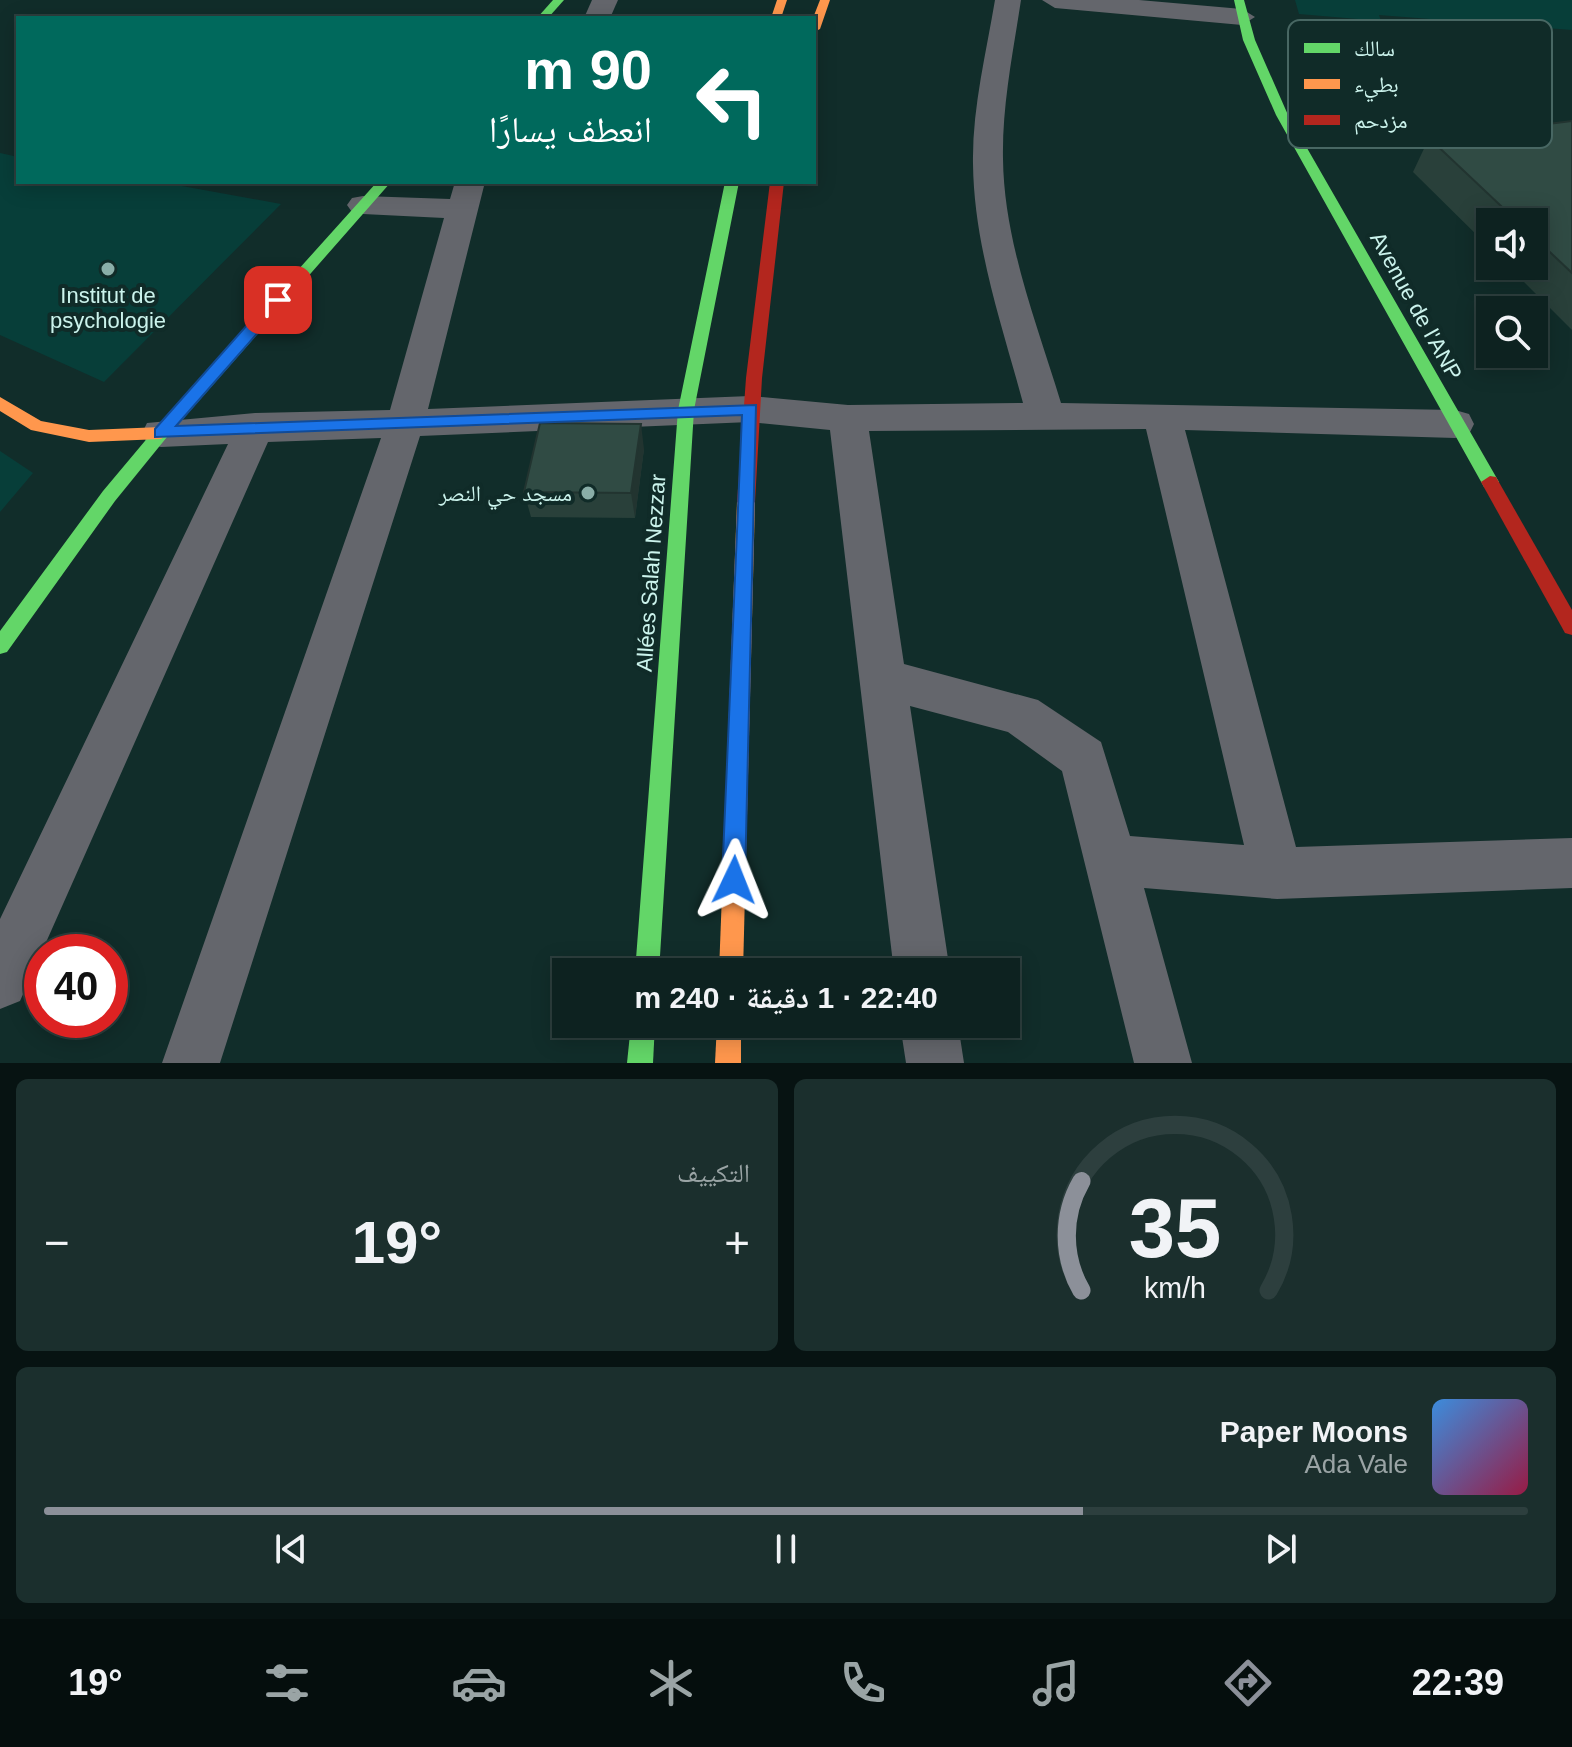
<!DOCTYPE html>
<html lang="ar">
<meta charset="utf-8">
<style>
:root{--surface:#0d2220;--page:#1b2f2d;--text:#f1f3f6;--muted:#9aa4a5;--line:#2d3f3e;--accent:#8c9099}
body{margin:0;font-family:Arial,"Noto Naskh Arabic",sans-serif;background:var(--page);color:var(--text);direction:rtl;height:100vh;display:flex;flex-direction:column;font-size:30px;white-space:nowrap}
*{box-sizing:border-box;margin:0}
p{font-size:26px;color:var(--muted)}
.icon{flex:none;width:44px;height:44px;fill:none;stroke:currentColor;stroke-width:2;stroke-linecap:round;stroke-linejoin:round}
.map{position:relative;height:1063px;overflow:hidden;direction:ltr}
.sheet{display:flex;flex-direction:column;gap:16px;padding:16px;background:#071312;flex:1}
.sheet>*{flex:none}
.hud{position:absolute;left:16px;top:16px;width:800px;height:168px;border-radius:0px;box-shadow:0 4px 20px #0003,0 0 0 2px var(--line);direction:rtl;background:#00695c;color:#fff;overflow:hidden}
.buttons{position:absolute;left:1476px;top:208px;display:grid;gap:16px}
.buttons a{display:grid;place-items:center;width:72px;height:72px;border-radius:0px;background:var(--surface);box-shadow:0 4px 20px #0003,0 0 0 2px var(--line);font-size:40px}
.speed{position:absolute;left:24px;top:934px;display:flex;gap:16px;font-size:40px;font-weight:700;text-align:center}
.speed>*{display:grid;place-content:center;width:104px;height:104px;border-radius:50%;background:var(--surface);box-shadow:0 4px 20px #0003,0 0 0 2px var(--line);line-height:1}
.speed .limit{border:12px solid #d22;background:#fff;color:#111}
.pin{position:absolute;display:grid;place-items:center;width:68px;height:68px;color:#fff;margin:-34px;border-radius:16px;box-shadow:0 4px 12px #0006}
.me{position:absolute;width:88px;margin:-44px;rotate:2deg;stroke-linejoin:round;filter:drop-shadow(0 0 6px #0008)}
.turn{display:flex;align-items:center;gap:28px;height:168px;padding:0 32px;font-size:36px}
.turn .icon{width:104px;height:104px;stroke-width:2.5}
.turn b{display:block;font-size:56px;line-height:68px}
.big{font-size:60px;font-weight:800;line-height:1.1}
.sheet .widget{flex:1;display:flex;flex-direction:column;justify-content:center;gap:12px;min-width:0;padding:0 28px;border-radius:12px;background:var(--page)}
.sheet .dial{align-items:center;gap:0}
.dial svg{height:208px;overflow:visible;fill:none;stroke:var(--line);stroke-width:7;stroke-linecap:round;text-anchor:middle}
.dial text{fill:var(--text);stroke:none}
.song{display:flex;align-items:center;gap:24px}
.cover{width:96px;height:96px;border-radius:12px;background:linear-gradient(135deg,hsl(210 70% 55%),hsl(340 70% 35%))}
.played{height:8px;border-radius:4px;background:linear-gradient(90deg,var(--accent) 70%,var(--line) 70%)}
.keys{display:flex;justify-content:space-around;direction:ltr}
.heat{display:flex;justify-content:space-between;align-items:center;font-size:44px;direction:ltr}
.sheet .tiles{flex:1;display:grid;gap:16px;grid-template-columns:1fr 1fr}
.widget:last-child{grid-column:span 2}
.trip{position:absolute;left:552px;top:958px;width:468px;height:80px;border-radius:0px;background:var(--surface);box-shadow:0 4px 20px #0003,0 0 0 2px var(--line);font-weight:800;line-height:80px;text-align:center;direction:rtl}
.tabs{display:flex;height:128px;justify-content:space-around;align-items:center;background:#050e0d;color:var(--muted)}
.tabs .icon{width:56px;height:56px}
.tabs .current{color:var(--accent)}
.tabs b{font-size:36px;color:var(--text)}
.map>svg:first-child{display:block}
.built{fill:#073e39}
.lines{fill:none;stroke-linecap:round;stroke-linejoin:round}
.street{fill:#64666c;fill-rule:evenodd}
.fast{fill:#63d668;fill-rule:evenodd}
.slow{fill:#ff974d;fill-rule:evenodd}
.jam{fill:#b3261e;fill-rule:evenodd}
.wall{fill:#29403a}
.shaded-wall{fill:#223430}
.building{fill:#304b44;stroke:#223430;stroke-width:2}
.route{fill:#1a73e8;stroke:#114b97;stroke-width:2}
.poi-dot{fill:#8aaea8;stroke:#102b28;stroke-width:3}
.labels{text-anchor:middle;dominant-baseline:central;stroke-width:8;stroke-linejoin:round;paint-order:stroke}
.poi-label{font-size:22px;fill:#cbf3ec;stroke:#102b28}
.street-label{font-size:22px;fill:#cbf3ec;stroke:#102b28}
.key{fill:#102b28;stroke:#486763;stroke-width:2}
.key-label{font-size:22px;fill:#cbf3ec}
</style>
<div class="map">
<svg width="1572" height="1063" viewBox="0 0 1572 1063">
<rect width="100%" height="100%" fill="#112d2a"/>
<g class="built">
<path d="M1295,0H1572V30L1379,15L1381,21L1299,14Z"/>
<path d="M0,153L18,157V182H160L281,204L104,382L0,335Z"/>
<path d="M0,451L33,473L0,512Z"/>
</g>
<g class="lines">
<g class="street">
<path d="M592,0H618L610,18H584Z"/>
<path d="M995,0H1021C1013,53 1002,105 1003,159C1004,242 1037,324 1061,403L1455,410L1469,414L1474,424L1469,434L1455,438L1185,430L1296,847L1572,838V888L1277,899L1144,888L1192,1063H1134L1062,771L1008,732L910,706L950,972H894L830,430L750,422L420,436L220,1063H162L381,438L268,442L20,1001L0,1009V919L228,444L161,447L147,443L142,433L147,423L255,413L390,410L444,218L363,214L352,212L347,205L352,198L363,196L450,199L455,182H485L428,409L750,396L848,405L1023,403C1002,325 974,246 973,164C972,109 986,54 995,0ZM1146,429L1244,845L1130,836L1101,742L1038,700L904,664L869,431Z"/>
<path d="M1042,0H1139L1242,9L1255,17L1242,25L1055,8Z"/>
<path d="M900,1024H958L964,1063H906Z"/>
</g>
<g class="fast">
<path d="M553,0H564L548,18H537Z"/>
<path d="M1234,0H1244L1255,40L1288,115L1499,482L1496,487H1484L1276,115L1243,40Z"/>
<path d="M377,182H391L167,437L115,501L7,652L0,654V631L103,491L155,429Z"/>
<path d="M725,182H739L694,410L659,972H635L678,410Z"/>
<path d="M631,1024H655L653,1063H627Z"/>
</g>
<g class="slow">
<path d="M777,0H787L781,18H771Z"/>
<path d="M820,0H830L820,29L814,32L813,18Z"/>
<path d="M0,397L41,421L89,430L161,427L169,433L161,439L89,442L31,430L0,411Z"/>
<path d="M746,495L755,502L743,972H719L737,502Z"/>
<path d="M717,1024H741V1063H715Z"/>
</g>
<g class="jam">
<path d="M770,182H784L762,378L755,502L746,509L737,502L746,378Z"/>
<path d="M1490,476L1496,477L1572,610V635L1565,633L1481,482Z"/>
</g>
</g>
<g class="wall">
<path d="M1572,121V330L1508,266H1534V222H1490V248L1413,172L1429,138Z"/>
<path d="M644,449L635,518L531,517L524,492Z"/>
</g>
<path class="shaded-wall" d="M641,424L644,449L635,518L631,493Z"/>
<g class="building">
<path d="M1506,117L1540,125L1572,121V273L1534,237V222H1518L1429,138L1491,131Z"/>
<path d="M540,423L641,424L631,493L524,492Z"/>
</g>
<path class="route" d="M278,296L285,300L283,304L176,426L756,405L745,880L742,888L734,892L725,888L722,880L742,415L155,437V429L272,297Z"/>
<g class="poi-dot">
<circle cx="108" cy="269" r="8"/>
<circle cx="588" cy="493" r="8"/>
</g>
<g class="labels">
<g class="poi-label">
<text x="108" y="295">Institut de<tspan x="108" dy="25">psychologie</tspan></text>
<text x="572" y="493" text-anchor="end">مسجد حي النصر</text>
</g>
<g class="street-label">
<text transform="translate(1416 306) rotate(61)">Avenue de l'ANP</text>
<text transform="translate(651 573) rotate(-86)">Allées Salah Nezzar</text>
</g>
</g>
<rect x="1288" y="20" width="264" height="128" rx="12" class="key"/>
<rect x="1304" y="43" width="36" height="10" fill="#63d668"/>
<rect x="1304" y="79" width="36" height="10" fill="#ff974d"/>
<rect x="1304" y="115" width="36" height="10" fill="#b3261e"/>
<g class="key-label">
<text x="1354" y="56">سالك</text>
<text x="1354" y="92">بطيء</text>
<text x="1354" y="128">مزدحم</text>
</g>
</svg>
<div class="buttons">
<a><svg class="icon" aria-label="sound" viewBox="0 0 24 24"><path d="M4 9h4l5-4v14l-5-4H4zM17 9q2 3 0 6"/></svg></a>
<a><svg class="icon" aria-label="search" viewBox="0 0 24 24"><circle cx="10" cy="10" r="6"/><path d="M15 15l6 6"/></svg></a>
</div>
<div class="speed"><div class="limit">40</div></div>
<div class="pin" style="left:278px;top:300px;background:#d93025"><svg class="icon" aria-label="arrive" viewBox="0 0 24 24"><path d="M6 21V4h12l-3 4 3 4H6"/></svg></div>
<svg class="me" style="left:734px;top:880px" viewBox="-20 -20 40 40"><path d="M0-17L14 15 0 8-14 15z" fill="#1a73e8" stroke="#fff" stroke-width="4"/></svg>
<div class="trip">22:40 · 1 دقيقة · 240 m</div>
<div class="hud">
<div class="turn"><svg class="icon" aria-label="left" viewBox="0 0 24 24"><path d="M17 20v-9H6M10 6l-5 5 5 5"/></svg><div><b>90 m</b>انعطف يسارًا</div></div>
</div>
</div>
<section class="sheet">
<div class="tiles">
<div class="widget dial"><svg viewBox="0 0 100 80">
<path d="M14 69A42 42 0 1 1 86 69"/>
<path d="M14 69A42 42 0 0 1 14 27" stroke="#8c9099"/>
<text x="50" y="56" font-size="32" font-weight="700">35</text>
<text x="50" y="72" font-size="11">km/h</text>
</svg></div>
<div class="widget"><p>التكييف</p>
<div class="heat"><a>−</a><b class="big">19°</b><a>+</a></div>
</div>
<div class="widget">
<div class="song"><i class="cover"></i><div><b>Paper Moons</b><p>Ada Vale</p></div></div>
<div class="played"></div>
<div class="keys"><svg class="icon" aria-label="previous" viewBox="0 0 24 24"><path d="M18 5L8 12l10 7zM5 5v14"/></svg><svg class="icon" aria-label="pause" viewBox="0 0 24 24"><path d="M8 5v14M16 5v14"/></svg><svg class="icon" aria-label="next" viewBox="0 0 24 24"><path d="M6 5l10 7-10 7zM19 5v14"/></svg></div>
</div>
</div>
</section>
<nav class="tabs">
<b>22:39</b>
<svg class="icon current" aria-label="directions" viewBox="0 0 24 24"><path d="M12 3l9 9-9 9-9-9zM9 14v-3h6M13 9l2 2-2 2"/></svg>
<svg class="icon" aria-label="music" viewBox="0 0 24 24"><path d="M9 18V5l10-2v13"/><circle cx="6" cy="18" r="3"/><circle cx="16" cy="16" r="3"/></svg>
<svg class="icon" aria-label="phone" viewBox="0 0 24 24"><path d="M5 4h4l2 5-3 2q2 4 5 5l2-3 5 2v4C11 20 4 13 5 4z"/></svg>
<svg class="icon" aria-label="climate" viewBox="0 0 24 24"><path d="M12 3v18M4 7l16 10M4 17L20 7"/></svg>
<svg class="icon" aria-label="car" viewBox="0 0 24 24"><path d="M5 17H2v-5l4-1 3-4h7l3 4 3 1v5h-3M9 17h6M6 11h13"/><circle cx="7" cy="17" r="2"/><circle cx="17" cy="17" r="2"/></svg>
<svg class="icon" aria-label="filters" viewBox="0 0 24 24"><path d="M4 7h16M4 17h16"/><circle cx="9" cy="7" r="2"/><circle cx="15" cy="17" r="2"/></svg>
<b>19°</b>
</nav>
